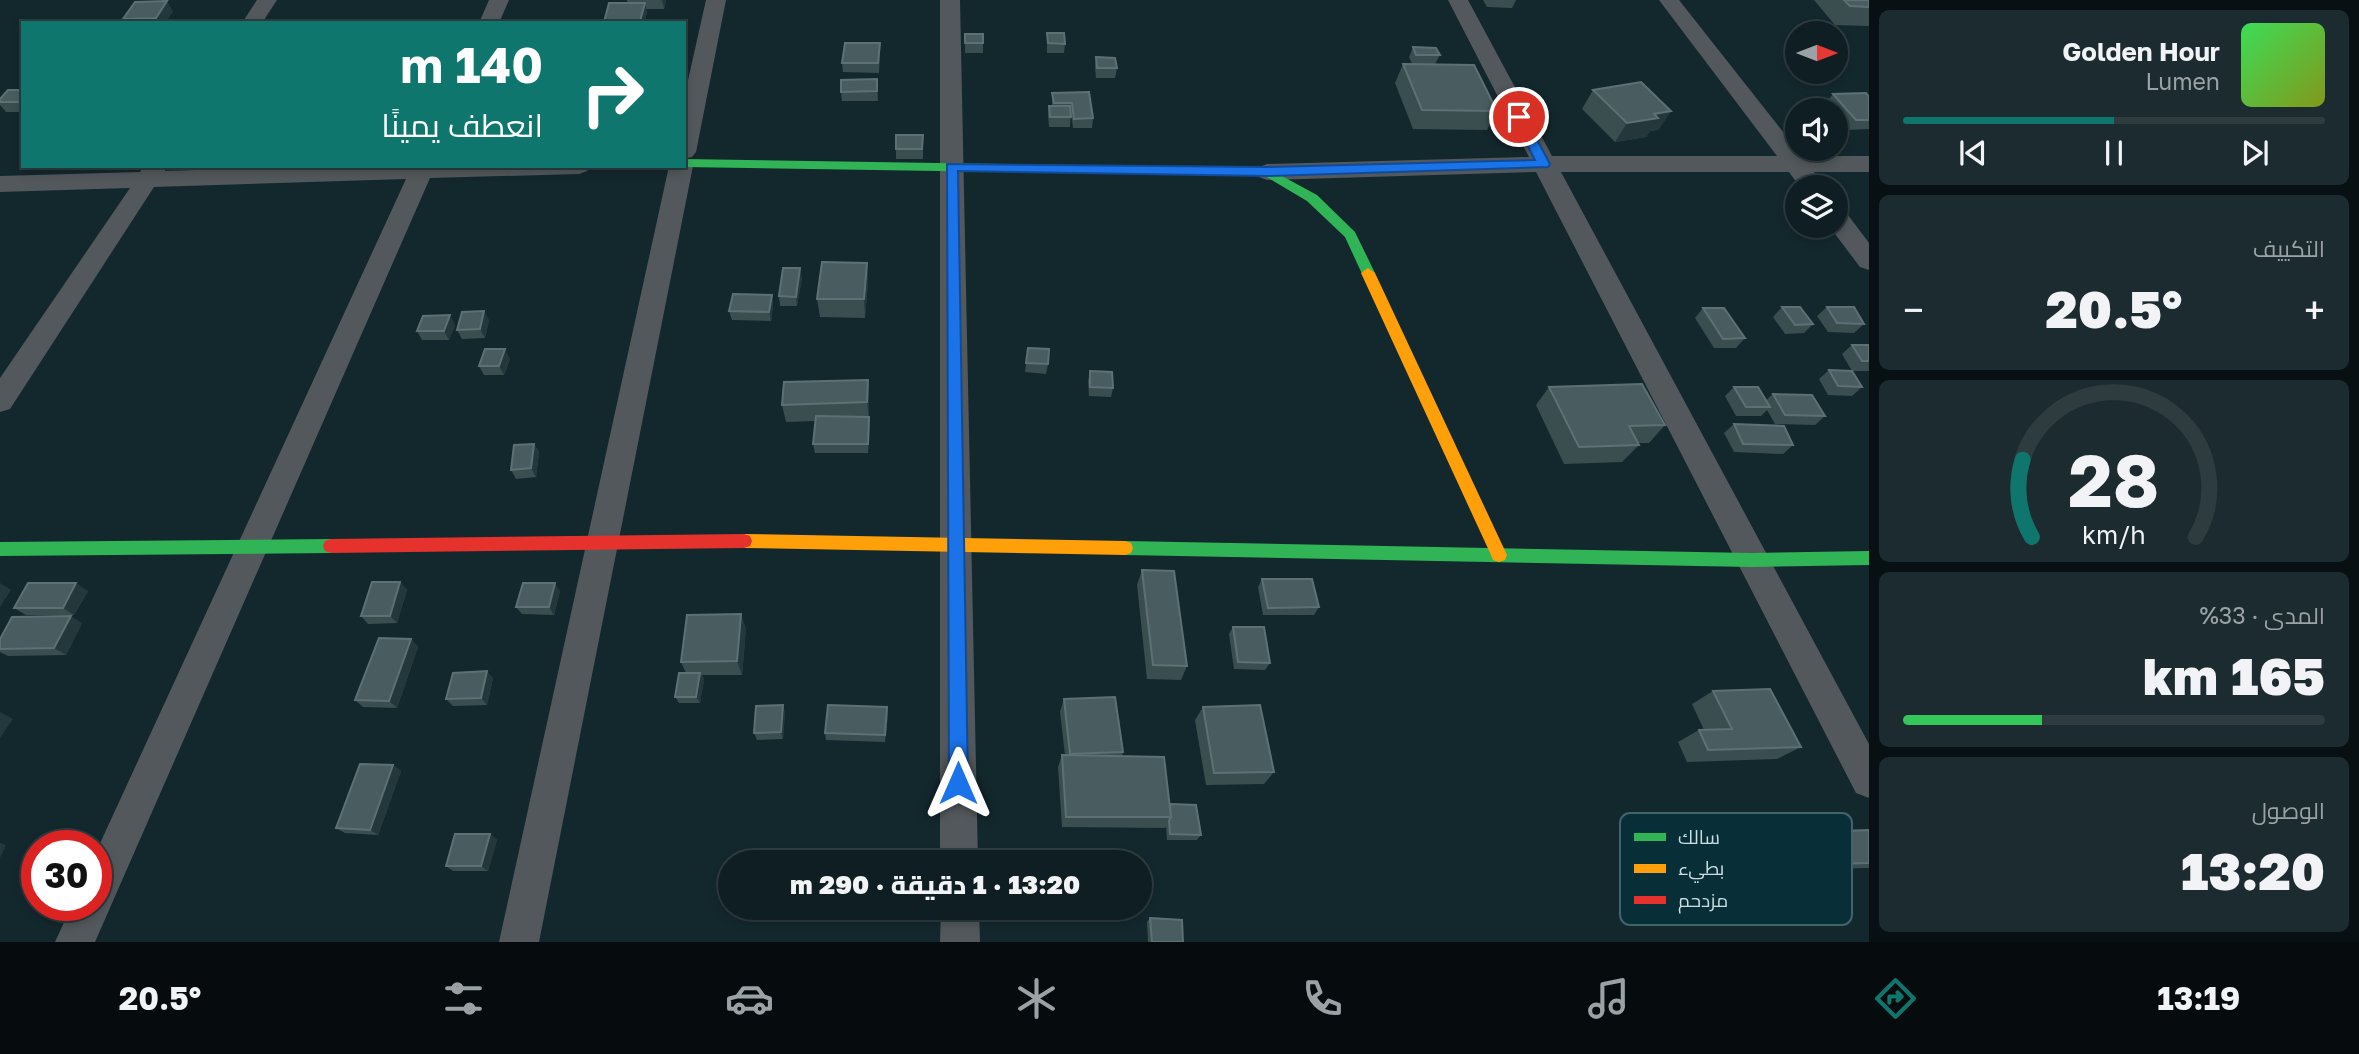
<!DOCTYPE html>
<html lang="ar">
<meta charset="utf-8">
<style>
:root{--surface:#0e1e22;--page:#1c2b2f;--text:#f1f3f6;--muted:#9ba2a5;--line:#2e3c40;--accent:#0f766e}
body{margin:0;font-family:"Golos Text",Cairo,sans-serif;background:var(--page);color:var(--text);direction:rtl;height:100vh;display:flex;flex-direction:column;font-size:26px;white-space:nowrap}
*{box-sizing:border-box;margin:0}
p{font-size:23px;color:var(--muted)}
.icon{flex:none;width:38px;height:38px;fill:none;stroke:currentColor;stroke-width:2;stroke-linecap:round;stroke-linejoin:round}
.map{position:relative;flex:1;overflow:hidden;direction:ltr}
.panel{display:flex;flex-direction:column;gap:10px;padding:10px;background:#081013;width:490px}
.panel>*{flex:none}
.top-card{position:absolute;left:21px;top:21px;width:665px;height:147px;border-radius:0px;box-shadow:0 4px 10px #0003,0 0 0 2px var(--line);direction:rtl;background:#0f766e;color:#fff;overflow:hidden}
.needle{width:46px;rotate:90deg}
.controls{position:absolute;left:1785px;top:21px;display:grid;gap:14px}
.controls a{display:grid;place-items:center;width:63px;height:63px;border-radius:50%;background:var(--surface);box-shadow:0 4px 10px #0003,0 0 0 2px var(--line);font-size:35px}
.speed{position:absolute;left:21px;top:830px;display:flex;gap:14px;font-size:35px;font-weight:700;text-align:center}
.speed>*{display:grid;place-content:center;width:91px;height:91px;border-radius:50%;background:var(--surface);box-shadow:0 4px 10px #0003,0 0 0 2px var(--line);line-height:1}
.speed .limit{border:10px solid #d22;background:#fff;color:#111}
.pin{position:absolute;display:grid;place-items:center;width:60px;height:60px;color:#fff;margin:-30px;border:4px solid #fff;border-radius:50%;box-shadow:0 2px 7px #0007}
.me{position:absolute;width:77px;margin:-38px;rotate:0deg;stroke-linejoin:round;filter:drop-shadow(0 0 5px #0008)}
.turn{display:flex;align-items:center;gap:24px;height:147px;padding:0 28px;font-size:32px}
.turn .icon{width:91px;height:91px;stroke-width:2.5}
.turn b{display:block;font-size:49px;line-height:60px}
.big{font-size:52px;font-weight:800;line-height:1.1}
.panel .tile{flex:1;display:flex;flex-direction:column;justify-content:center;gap:10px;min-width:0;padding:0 24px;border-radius:10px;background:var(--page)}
.panel .dial{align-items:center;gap:0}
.dial svg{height:182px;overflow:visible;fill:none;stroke:var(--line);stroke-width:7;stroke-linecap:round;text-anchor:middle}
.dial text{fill:var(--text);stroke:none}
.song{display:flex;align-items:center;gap:21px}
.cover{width:84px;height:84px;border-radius:10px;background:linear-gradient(135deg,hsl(130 70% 55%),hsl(70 70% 35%))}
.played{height:7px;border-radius:4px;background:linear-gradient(90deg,var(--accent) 50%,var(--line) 50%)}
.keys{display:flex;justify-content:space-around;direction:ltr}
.heat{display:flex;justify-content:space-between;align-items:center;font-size:38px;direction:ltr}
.charge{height:10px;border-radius:5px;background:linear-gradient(90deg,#34c759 33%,var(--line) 0)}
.trip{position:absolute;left:718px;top:850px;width:434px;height:70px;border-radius:35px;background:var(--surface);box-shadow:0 4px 10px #0003,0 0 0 2px var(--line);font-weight:800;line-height:70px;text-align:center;direction:rtl}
.menu{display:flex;height:112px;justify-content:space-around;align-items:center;background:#060c0e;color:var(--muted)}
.menu .icon{width:49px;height:49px}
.menu .current{color:var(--accent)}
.menu b{font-size:32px;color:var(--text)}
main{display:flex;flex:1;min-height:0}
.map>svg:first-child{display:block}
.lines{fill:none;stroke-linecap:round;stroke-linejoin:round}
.street{fill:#52585b;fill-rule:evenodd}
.fast{fill:#30b455;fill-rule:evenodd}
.slow{fill:#ff9f0a;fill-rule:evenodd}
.jam{fill:#e5322d;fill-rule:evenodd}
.wall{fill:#3a4e50}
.shaded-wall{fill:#24383b}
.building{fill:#495d60;stroke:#5d7174;stroke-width:2}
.route{fill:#1a73e8;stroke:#114b97;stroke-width:2}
.key{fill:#082f38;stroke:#42636b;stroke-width:2}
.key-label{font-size:19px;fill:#c9dde3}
</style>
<main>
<section class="panel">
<div class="tile">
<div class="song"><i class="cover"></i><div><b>Golden Hour</b><p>Lumen</p></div></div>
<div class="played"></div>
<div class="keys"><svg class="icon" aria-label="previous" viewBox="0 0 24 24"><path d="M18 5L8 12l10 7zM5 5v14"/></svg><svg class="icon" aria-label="pause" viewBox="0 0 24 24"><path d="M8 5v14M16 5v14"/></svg><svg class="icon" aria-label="next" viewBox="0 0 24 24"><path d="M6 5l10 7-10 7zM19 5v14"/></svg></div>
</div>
<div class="tile"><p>التكييف</p>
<div class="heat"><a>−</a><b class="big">20.5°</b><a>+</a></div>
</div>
<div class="tile dial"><svg viewBox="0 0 100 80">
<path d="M14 69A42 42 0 1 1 86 69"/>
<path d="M14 69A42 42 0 0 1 10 35" stroke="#0f766e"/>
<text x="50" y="56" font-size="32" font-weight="700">28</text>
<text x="50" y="72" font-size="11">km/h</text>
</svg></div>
<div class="tile"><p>المدى · 33%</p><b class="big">165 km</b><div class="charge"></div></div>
<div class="tile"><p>الوصول</p><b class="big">13:20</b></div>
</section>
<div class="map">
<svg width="1869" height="942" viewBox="0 0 1869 942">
<rect width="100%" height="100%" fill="#13282d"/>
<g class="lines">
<g class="street">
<path d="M257,0H277L262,23H242Z"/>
<path d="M489,0H509L499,23H479Z"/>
<path d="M706,0H726L696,152L692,157L684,159L693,166L539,942H499L669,166H684V98Z"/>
<path d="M940,0H960L978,863H940Z"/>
<path d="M1448,0H1468L1552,156H1777L1659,0H1679L1802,156H1869V172H1814L1825,187H1800L1789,172H1561L1869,744V798L1856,793L1536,172L1267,180L1259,177L1255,172L1259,167L1267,164L1529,157Z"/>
<path d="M144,166H166L165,171L322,166H591L587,171L579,174L430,178L95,942H55L72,905H96V852L406,179L154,187L10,409L0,412V378L130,188L0,192V176L140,172Z"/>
<path d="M1836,209L1845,211L1869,243V270L1860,267L1829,226H1836Z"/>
<path d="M941,908H979L980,942H940Z"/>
</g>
<g class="fast">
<path d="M684,159L1267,168L1317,195L1355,232L1375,273L1368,278L1363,276L1345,237L1307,201L1265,176L684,167L681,166H684Z"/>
<path d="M331,539L337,541L339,546L337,551L331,553L0,556V542Z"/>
<path d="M1125,541L1751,553L1869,551V565L1751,567L1125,555L1119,553L1117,548L1119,543Z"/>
</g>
<g class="slow">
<path d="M1368,268L1375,273L1507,555L1505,560L1499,562L1493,560L1491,555L1361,273Z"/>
<path d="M744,534L1125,541L1131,543L1133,548L1131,553L1125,555L744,548L738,546L736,541L738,536Z"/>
</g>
<path class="jam" d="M744,534L750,536L752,541L750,546L744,548L331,553L325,551L323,546L325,541L331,539Z"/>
</g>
<g class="wall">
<path d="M627,0H666L664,9H646L647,12L644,23H604L627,3Z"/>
<path d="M1483,0H1516L1512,8L1487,7Z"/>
<path d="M1814,0H1869V26L1835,25Z"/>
<path d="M173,11L165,23H126L123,19Z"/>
<path d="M1047,33L1065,44L1064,53H1047Z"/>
<path d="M965,34L983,43V53H965Z"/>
<path d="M1413,47L1440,55L1435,64L1497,111L1487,130L1413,129L1395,83L1403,64H1412L1409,57Z"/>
<path d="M880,53L879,73L843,72L842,63Z"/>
<path d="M1096,57L1117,68L1115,78H1096L1095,67Z"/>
<path d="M877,79L878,101H842L841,92Z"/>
<path d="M23,90V112H6L0,105V99Z"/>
<path d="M1593,90L1671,111L1658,130L1650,131L1646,137L1615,142L1582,109Z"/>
<path d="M1089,92L1093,118L1092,128H1073L1071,112L1070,127H1049L1048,115L1049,106H1052V93Z"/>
<path d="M1833,94L1869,97V129L1847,130L1836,117V110H1830L1825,104Z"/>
<path d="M923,135V159H896V149Z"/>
<path d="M867,263L868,282L865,318L820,317L817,299Z"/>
<path d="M802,278L797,306H780L779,296Z"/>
<path d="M772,295L773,305L771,321L732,320L729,311Z"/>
<path d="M1782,307L1813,324L1804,333L1785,334L1773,317Z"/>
<path d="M1827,307L1864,324L1854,333L1828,332L1817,316Z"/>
<path d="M1703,308L1745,338L1736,348H1714L1695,318Z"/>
<path d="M489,320L485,338L462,339L457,330Z"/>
<path d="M455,325L449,340H422L417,331Z"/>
<path d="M1852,345H1869V371H1852L1842,354Z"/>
<path d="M1028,348L1048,364L1046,374L1025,372Z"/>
<path d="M510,359L504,375H484L479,366Z"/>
<path d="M1829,370L1862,387L1852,396L1828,395L1819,379Z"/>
<path d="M1090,371L1113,388L1111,397L1089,396L1088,381Z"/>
<path d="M868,380L869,398V417L870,426L868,453H815L813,444L816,421L786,422L782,405Z"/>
<path d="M1549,387L1665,425L1649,443H1638L1639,445L1622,462L1564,464L1536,405Z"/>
<path d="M1734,387L1766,400L1773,394L1825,416L1815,425L1775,424L1767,410L1761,416H1736L1725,396Z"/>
<path d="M1734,424L1793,445L1783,454L1734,452L1724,433Z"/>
<path d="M534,444L539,452L536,477L516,479L511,470Z"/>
<path d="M1142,570L1187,666L1181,680L1147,679L1137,585Z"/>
<path d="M1262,579L1319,607L1314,615H1263L1258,587Z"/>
<path d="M400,582L407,590L397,623L368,624L361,616Z"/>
<path d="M88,591L74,615H26L14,608Z"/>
<path d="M560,591L554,615L522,614L516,607Z"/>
<path d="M82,623L66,655L8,656L0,652V639Z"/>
<path d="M1233,627L1270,663L1265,670L1234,669L1229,634Z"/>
<path d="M746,628L742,675H702L704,680L700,703H679L675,697L686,673L681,662Z"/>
<path d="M411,639L418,647L397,708L363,707L355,700Z"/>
<path d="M493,678L487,705L453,706L446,699Z"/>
<path d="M1713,691L1801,747L1777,759L1687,762L1678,742L1699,730H1704L1692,704Z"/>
<path d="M1064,699L1123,752L1122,756L1201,835L1197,840H1167L1166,827L1165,828L1062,827L1058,767L1062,755H1065L1060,712Z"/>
<path d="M887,707L888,714L885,742L826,740L825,733Z"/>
<path d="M1203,707L1274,772L1264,784L1206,785L1195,720Z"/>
<path d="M785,712L783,739L757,740L754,733Z"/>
<path d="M393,765L401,771L378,835L345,833L336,828Z"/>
<path d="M1869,830V868L1818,869L1802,837L1815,832Z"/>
<path d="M1706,832L1757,870L1744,875L1712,876L1694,837Z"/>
<path d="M490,834L497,840L488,871H453L446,866Z"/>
<path d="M1150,918L1183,942H1148L1147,922Z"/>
</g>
<g class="shaded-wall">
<path d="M662,0H666L664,9Z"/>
<path d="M167,1L173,11L165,23H159L156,18Z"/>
<path d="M645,3L647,12L644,23H640Z"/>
<path d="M1671,111L1658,130L1650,131L1646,137L1615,142L1627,123L1654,114Z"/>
<path d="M867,263L868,282L865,318L864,299Z"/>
<path d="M800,268L802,278L797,306L796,297Z"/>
<path d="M772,295L773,305L771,321L769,312Z"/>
<path d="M484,311L489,320L485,338L480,329Z"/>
<path d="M450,315L455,325L449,340L444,331Z"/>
<path d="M505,349L510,359L504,375L499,366Z"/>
<path d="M868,380L869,398V420L867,402Z"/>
<path d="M869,417L870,426L868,453V444Z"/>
<path d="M534,444L539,452L536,477L531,468Z"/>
<path d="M400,582L407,590L397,623L390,616Z"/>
<path d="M0,583L11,590L0,607Z"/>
<path d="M76,583L88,591L74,615L63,608Z"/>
<path d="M555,583L560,591L554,615L549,607Z"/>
<path d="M741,614L746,628L742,675L737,661Z"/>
<path d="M71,616L82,623L66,655L54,648Z"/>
<path d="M411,639L418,647L397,708L389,701Z"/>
<path d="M487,671L493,678L487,705L481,698Z"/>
<path d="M700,673L704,680L700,703L696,697Z"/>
<path d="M783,705L785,712L783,739L781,732Z"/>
<path d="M887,707L888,714L885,742V735Z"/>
<path d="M0,712L13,719L0,738Z"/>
<path d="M393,765L401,771L378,835L370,830Z"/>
<path d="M490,834L497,840L488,871L481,866Z"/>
<path d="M0,843L6,845L0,858Z"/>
</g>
<g class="building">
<path d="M1844,0H1869V7L1850,6Z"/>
<path d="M167,1L156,18L123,19L135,2Z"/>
<path d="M609,3H645L640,21L604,22Z"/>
<path d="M1047,33H1064L1065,44L1048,43Z"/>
<rect x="965" y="34" width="18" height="9"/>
<path d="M845,43H880L878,63H842Z"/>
<path d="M1413,47L1436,48L1440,55H1416Z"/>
<path d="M1096,57L1115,58L1117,68H1097Z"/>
<path d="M1403,64L1474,65L1497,111L1422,110Z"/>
<path d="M877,79V91L841,92V80Z"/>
<path d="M1641,82L1671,111L1654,114L1658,118L1627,123L1593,90Z"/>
<path d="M8,90H23V102H0V99Z"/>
<path d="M1089,92L1093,118L1074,119L1072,103H1054L1052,93Z"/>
<path d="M1866,93L1869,97V120H1856L1833,94Z"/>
<path d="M1049,106H1070L1071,117H1050Z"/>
<path d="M896,135H923L922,149H896Z"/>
<path d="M822,262L867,263L864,299H817Z"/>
<path d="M783,268H800L796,297L779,296Z"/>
<path d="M733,294L772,295L769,312L729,311Z"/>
<path d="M1782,307H1800L1813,324L1795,325Z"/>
<path d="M1827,307H1854L1864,324L1837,323Z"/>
<path d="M1703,308H1724L1745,338L1723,339Z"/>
<path d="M484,311L480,329L457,330L462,312Z"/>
<path d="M450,315L444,331H417L423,316Z"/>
<path d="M1852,345H1869V361H1862Z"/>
<path d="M1028,348L1049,349L1048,364L1026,363Z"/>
<path d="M485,349H505L499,366H479Z"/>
<path d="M1829,370L1852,371L1862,387L1838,386Z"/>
<path d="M1090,371L1112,372L1113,388L1090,387Z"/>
<path d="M868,380L867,402L782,405L784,382Z"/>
<path d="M1642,384L1665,425L1629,426L1639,445L1579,447L1549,387Z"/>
<path d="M1734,387H1758L1770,407H1746Z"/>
<path d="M1773,394L1812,395L1825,416L1785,415Z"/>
<path d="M816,416L869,417L868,444H813Z"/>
<path d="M1734,424L1784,426L1793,445L1743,444Z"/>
<path d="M534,444L531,468L511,470L514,445Z"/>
<path d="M1142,570L1174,571L1187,666L1153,665Z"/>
<path d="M1262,579H1312L1319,607L1268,608Z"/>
<path d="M372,582H400L390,616H361Z"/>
<path d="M28,583H76L63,608H14Z"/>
<path d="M523,583H555L549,607H516Z"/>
<path d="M741,614L737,661L681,662L687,615Z"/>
<path d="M71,616L54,648L0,649V639L12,617Z"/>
<path d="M1233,627H1264L1270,663L1238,662Z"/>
<path d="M379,638L411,639L389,701L355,700Z"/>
<path d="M487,671L481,698L446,699L453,673Z"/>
<path d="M679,673H700L696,697H675Z"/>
<path d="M1770,689L1801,747L1708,750L1699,730L1732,729L1713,691Z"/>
<path d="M1115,697L1123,752L1070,754L1064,699Z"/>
<path d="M783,705L781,732L754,733L756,706Z"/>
<path d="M828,705L887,707L885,735L825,733Z"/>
<path d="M1260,705L1274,772L1214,773L1203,707Z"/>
<path d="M1062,755L1164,757L1171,817H1066Z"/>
<path d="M360,764L393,765L370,830L336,828Z"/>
<path d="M1170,804L1196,805L1201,835L1170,834L1169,821L1171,817Z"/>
<path d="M1869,830V863L1832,864L1815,832Z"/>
<path d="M455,834H490L481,866H446Z"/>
<path d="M1150,918L1182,920L1183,942H1152Z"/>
</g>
<path class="route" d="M1519,114L1525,117L1550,164L1548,167L1267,176L958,171L968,783L965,790L958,793L952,790L949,783L947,164L1267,167L1535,160L1513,117Z"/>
<rect x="1620" y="813" width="232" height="112" rx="10" class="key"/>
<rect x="1634" y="833" width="32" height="8" fill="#30b455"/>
<rect x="1634" y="864" width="32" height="9" fill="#ff9f0a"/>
<rect x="1634" y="896" width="32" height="8" fill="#e5322d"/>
<g class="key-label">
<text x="1678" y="844">سالك</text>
<text x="1678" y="875">بطيء</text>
<text x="1678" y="907">مزدحم</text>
</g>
</svg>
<div class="controls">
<a><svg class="needle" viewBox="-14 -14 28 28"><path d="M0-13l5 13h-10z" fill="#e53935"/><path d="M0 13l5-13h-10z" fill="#9ba2a5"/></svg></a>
<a><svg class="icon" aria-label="sound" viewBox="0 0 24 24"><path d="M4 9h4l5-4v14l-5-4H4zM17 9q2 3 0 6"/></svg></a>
<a><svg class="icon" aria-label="layers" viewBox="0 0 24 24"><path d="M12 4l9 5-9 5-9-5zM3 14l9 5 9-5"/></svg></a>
</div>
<div class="speed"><div class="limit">30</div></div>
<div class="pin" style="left:1519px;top:117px;background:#d93025"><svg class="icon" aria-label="arrive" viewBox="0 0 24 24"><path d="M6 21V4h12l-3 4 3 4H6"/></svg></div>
<svg class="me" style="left:958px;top:783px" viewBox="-20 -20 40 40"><path d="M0-17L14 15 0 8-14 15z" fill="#1a73e8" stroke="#fff" stroke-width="4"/></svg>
<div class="trip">13:20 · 1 دقيقة · 290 m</div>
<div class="top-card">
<div class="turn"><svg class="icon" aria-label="right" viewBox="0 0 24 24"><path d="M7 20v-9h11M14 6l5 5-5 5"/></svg><div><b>140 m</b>انعطف يمينًا</div></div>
</div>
</div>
</main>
<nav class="menu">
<b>13:19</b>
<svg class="icon current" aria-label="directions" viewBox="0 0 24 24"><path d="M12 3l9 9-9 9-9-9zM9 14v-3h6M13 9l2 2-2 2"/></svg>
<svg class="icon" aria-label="music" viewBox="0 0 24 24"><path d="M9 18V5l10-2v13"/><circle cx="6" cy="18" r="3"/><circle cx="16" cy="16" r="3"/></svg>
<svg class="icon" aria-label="phone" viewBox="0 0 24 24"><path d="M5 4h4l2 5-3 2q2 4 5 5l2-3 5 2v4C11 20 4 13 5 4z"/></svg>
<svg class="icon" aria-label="climate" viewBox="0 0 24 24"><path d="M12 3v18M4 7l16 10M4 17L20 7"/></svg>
<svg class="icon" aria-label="car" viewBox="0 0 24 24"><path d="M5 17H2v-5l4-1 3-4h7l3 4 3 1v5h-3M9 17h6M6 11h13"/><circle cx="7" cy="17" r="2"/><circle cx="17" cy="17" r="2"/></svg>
<svg class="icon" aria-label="filters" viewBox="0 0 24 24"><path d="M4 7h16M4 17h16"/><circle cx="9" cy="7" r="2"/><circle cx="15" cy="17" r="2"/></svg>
<b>20.5°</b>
</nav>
